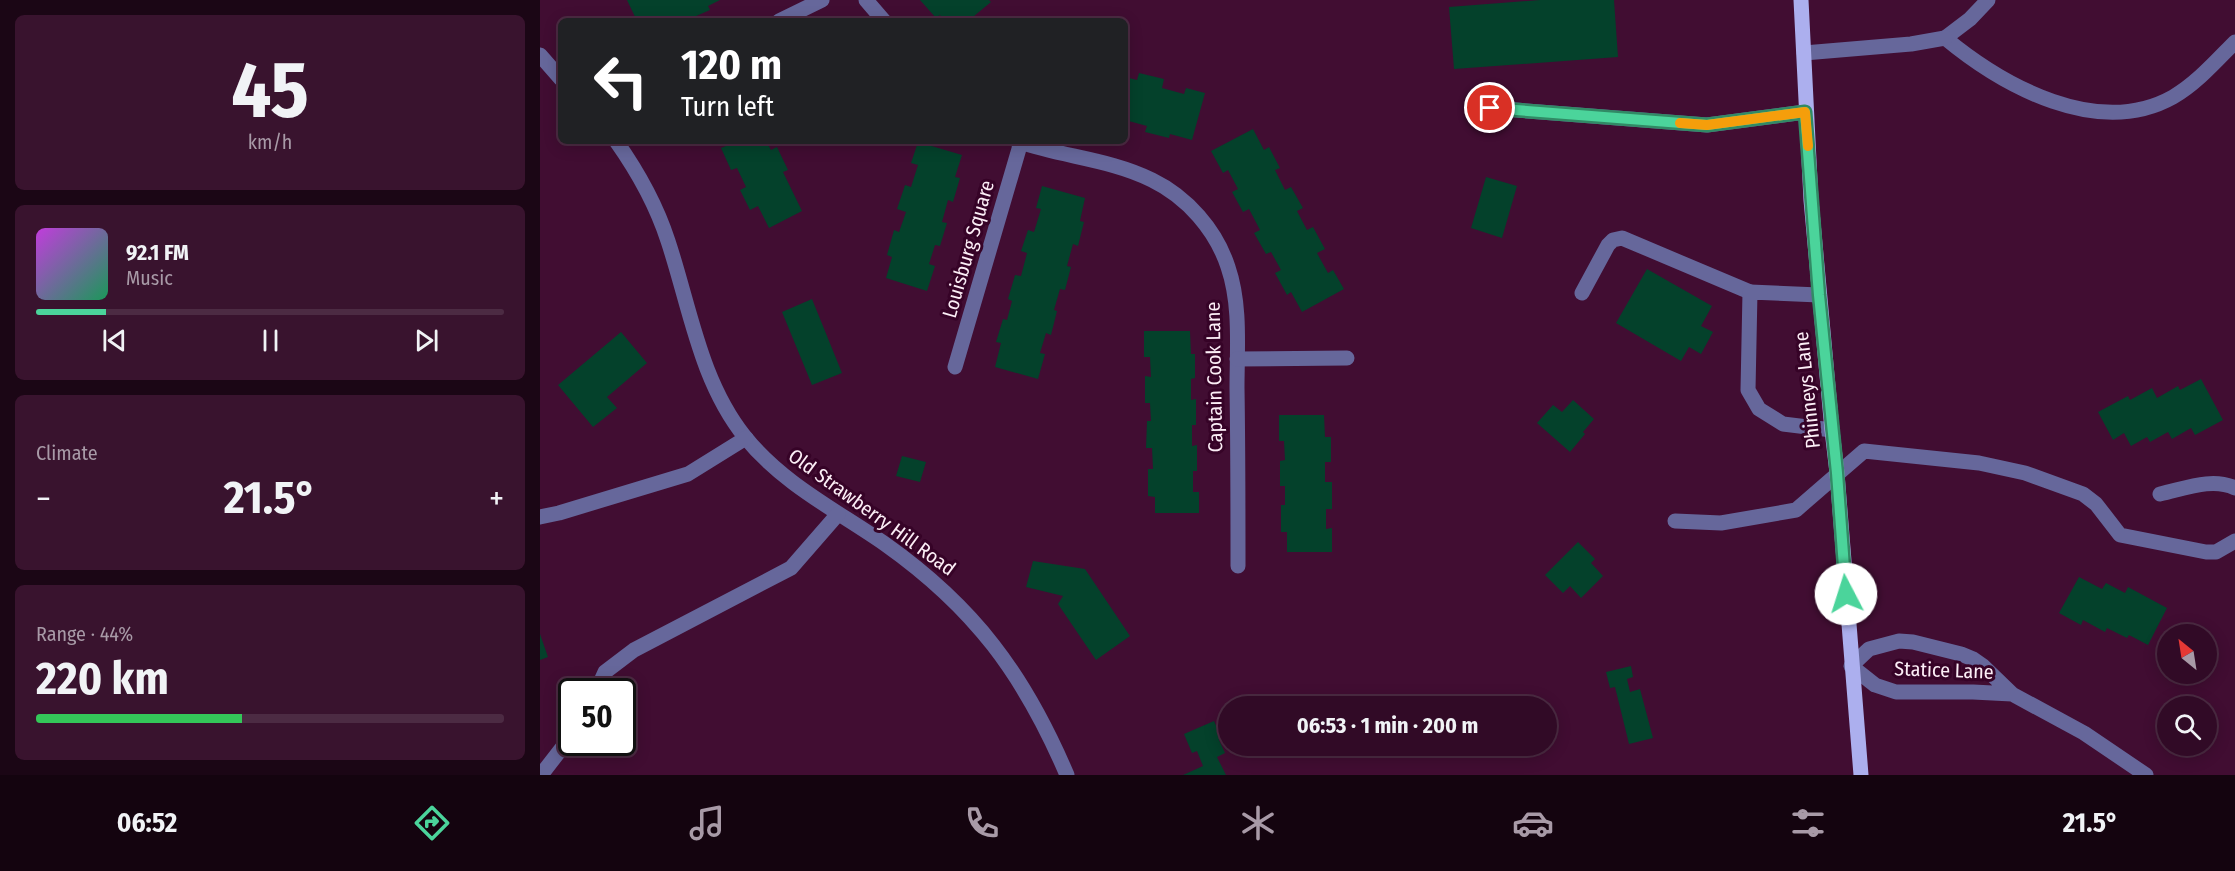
<!DOCTYPE html>
<meta charset="utf-8">
<style>
:root{--surface:#310a26;--page:#39132e;--text:#f1f3f6;--muted:#a89aa7;--line:#4c2b43;--accent:#4bd49b}
body{margin:0;font-family:"Fira Sans Condensed",sans-serif;background:var(--page);color:var(--text);height:100vh;display:flex;flex-direction:column;font-size:22px;white-space:nowrap}
*{box-sizing:border-box;margin:0}
p{font-size:20px;color:var(--muted)}
.icon{flex:none;width:33px;height:33px;fill:none;stroke:currentColor;stroke-width:2;stroke-linecap:round;stroke-linejoin:round}
.map{position:relative;flex:1;overflow:hidden}
.side{display:flex;flex-direction:column;gap:15px;padding:15px;background:#1b0615;width:540px}
.side>*{flex:none}
.guide{position:absolute;left:18px;top:18px;width:570px;height:126px;border-radius:9px;box-shadow:0 3px 15px #0003,0 0 0 2px var(--line);background:#202124;color:#fff;overflow:hidden}
.needle{width:39px;rotate:330deg}
.fabs{position:absolute;left:1617px;top:624px;display:grid;gap:12px}
.fabs a{display:grid;place-items:center;width:60px;height:60px;border-radius:50%;background:var(--surface);box-shadow:0 3px 15px #0003,0 0 0 2px var(--line);font-size:30px}
.speed{position:absolute;left:18px;top:678px;display:flex;gap:12px;font-size:30px;font-weight:700;text-align:center}
.speed>*{display:grid;place-content:center;width:78px;height:78px;border-radius:50%;background:var(--surface);box-shadow:0 3px 15px #0003,0 0 0 2px var(--line);line-height:1}
.speed .limit{border:3px solid #111;border-radius:9px;background:#fff;color:#111}
.pin{position:absolute;display:grid;place-items:center;width:51px;height:51px;color:#fff;margin:-26px;border:3px solid #fff;border-radius:50%;box-shadow:0 2px 6px #0007}
.me{position:absolute;width:66px;margin:-33px;rotate:355deg;stroke-linejoin:round;filter:drop-shadow(0 0 4px #0008)}
.turn{display:flex;align-items:center;gap:21px;height:126px;padding:0 24px;font-size:27px}
.turn .icon{width:78px;height:78px;stroke-width:2.5}
.turn b{display:block;font-size:42px;line-height:51px}
.big{font-size:45px;font-weight:700;line-height:1.1}
.side .widget{flex:1;display:flex;flex-direction:column;justify-content:center;gap:9px;min-width:0;padding:0 21px;border-radius:9px;background:var(--page)}
.side .dial{align-items:center;gap:0}
.dial b{font-size:78px;line-height:1}
.song{display:flex;align-items:center;gap:18px}
.cover{width:72px;height:72px;border-radius:9px;background:linear-gradient(135deg,hsl(290 70% 55%),hsl(150 70% 35%))}
.played{height:6px;border-radius:3px;background:linear-gradient(90deg,var(--accent) 15%,var(--line) 15%)}
.keys{display:flex;justify-content:space-around;direction:ltr}
.heat{display:flex;justify-content:space-between;align-items:center;font-size:33px;direction:ltr}
.charge{height:9px;border-radius:4px;background:linear-gradient(90deg,#34c759 44%,var(--line) 0)}
.trip{position:absolute;left:678px;top:696px;width:339px;height:60px;border-radius:30px;background:var(--surface);box-shadow:0 3px 15px #0003,0 0 0 2px var(--line);font-weight:700;line-height:60px;text-align:center}
.tabs{display:flex;height:96px;justify-content:space-around;align-items:center;background:#14040f;color:var(--muted)}
.tabs .icon{width:42px;height:42px}
.tabs .current{color:var(--accent)}
.tabs b{font-size:27px;color:var(--text)}
main{display:flex;flex:1;min-height:0}
.map>svg:first-child{display:block}
.building{fill:#04412b}
.lines{fill:none;stroke-linecap:round;stroke-linejoin:round}
.minor{stroke:#66679b;stroke-width:15}
.major{stroke:#acafee;stroke-width:15}
.route-casing{stroke:#318a65;stroke-width:15}
.route{stroke:#4bd49b;stroke-width:10}
.slow{stroke:#f59e0b;stroke-width:10}
.labels{text-anchor:middle;dominant-baseline:central;stroke-width:6;stroke-linejoin:round;paint-order:stroke}
.street-label{font-size:20px;fill:#fceef6;stroke:#360327}
</style>
<main>
<section class="side">
<div class="widget dial"><b>45</b><p>km/h</p></div>
<div class="widget">
<div class="song"><i class="cover"></i><div><b>92.1 FM</b><p>Music</p></div></div>
<div class="played"></div>
<div class="keys"><svg class="icon" aria-label="previous" viewBox="0 0 24 24"><path d="M18 5L8 12l10 7zM5 5v14"/></svg><svg class="icon" aria-label="pause" viewBox="0 0 24 24"><path d="M8 5v14M16 5v14"/></svg><svg class="icon" aria-label="next" viewBox="0 0 24 24"><path d="M6 5l10 7-10 7zM19 5v14"/></svg></div>
</div>
<div class="widget"><p>Climate</p>
<div class="heat"><a>−</a><b class="big">21.5°</b><a>+</a></div>
</div>
<div class="widget"><p>Range · 44%</p><b class="big">220 km</b><div class="charge"></div></div>
</section>
<div class="map">
<svg width="1695" height="775" viewBox="0 0 1695 775">
<rect width="100%" height="100%" fill="#410d32"/>
<g class="building">
<path d="M87,0H180L168,6L170,10L147,20L144,16L133,21H97Z"/>
<path d="M380,0H449L451,2L428,21H405L400,15L396,18Z"/>
<path d="M1000,0H1074L1078,57L914,69L909,7Z"/>
<path d="M599,73L624,79L622,88L644,94L646,88L665,93L652,140L630,134L629,138L605,132L607,126L585,120V77L597,80Z"/>
<path d="M713,129L724,150L729,147L740,168L735,170L745,190L751,187L763,208L757,211L767,230L773,227L785,249L777,253L788,273L793,270L804,289L762,312L751,292L747,295L735,273L741,270L731,252L726,254L714,233L720,230L709,209L703,212L692,192L698,189L688,170L683,173L671,151Z"/>
<path d="M183,141H226L231,150L237,147L248,170L243,172L262,211L229,228L218,206L210,210L200,190L206,187L197,168L191,170L181,148L186,146Z"/>
<path d="M378,142L422,155L415,177L420,178L413,202L408,200L402,222L407,223L400,246L395,245L389,264L395,266L387,291L346,278L352,257L347,255L354,230L359,232L366,212L357,209L365,185L371,187L378,165L371,163Z"/>
<path d="M946,177L977,186L962,238L931,228Z"/>
<path d="M502,186L545,198L540,221L544,222L538,246L533,244L527,266L531,267L525,290L520,289L514,310L517,311L511,335L506,333L500,353L505,354L498,379L455,367L461,343L456,342L463,319L467,320L472,301L468,299L475,275L481,276L487,253L481,251L488,230L494,232L501,209L496,208Z"/>
<path d="M1107,269L1172,306L1161,326L1173,332L1161,354L1149,347L1141,361L1076,323Z"/>
<path d="M272,299L302,373L272,385L242,312Z"/>
<path d="M604,331H650L651,354H655V378L651,379V400L656,399V425H652V446L657,445V471H653V492H659V513H615V497L608,496V469H613L612,448H606L607,421H611L610,403H605V376L611,377L610,357H604Z"/>
<path d="M81,332L107,363L67,397L77,408L53,427L18,385Z"/>
<path d="M1661,379L1683,420L1655,435L1651,428L1632,439L1628,432L1610,442L1607,437L1591,446L1584,433L1573,440L1558,412L1588,396L1590,400L1612,388L1617,398L1638,386L1640,390Z"/>
<path d="M1033,400L1054,419L1043,432L1045,434L1030,452L997,423L1013,405L1022,412Z"/>
<path d="M739,415H784L785,437H791V462H785V482H792V509H786V529L792,528V552H747V532H741V505H745V486H740V461L745,460L744,441H739Z"/>
<path d="M362,456L386,462L380,482L356,476Z"/>
<path d="M1038,542L1055,559L1051,563L1063,576L1041,598L1030,586L1023,593L1005,575Z"/>
<path d="M493,561L545,569L590,636L556,660L518,604L523,596L486,587Z"/>
<path d="M1539,577L1562,589L1566,583L1585,593L1588,587L1627,608L1608,645L1589,635L1587,638L1567,628L1565,632L1543,620L1541,625L1519,613Z"/>
<path d="M0,634L8,657L0,660Z"/>
<path d="M1091,666L1093,677L1087,679L1090,692L1100,689L1113,738L1089,744L1075,687L1070,688L1066,672Z"/>
<path d="M674,721L682,739L679,740L685,753L677,757L686,775H643L663,766L657,751L652,753L644,734Z"/>
</g>
<g class="lines">
<g class="minor">
<path d="M326,0L344,21"/>
<path d="M1448,0L1430,19L1405,38C1463,86 1558,139 1633,97C1657,83 1676,61 1695,42"/>
<path d="M239,21L282,0"/>
<path d="M1264,53L1371,44L1405,38"/>
<path d="M0,55L21,79"/>
<path d="M950,108L1167,125L1265,112"/>
<path d="M76,141C98,172 116,204 128,241C150,307 160,381 205,437C243,484 296,510 345,544C434,607 484,674 527,775"/>
<path d="M477,141C522,157 570,159 612,180C647,197 676,230 688,267C701,305 697,348 697,388C698,448 698,507 698,566"/>
<path d="M1042,293L1068,245L1073,240L1082,238L1210,292"/>
<path d="M1279,295L1210,292L1208,390L1219,409L1243,424L1292,430"/>
<path d="M697,359L807,358"/>
<path d="M415,367L481,142"/>
<path d="M1620,494C1644,489 1672,477 1695,488"/>
<path d="M0,517L19,513L148,474L206,438"/>
<path d="M1135,521L1181,523L1256,510L1324,451L1439,463L1485,473L1543,494L1556,504L1580,535L1666,552H1676L1695,541"/>
<path d="M56,692L65,672L94,650L251,568L298,514"/>
<path d="M1472,694L1433,692H1356L1335,685L1311,666L1329,649L1359,641L1373,642L1421,654L1433,659L1443,666L1472,694L1544,733L1606,775"/>
<path d="M1,775L32,735"/>
</g>
<path class="major" d="M1261,0L1271,200L1292,430L1297,473L1321,775"/>
</g>
<g class="lines">
<defs>
<path id="route" d="M950,108L1167,125L1265,112L1279,295L1297,473L1306,594"/>
</defs>
<use href="#route" class="route-casing"/>
<use href="#route" class="route"/>
<path class="slow" d="M1140,123L1167,125L1265,112L1268,146"/>
</g>
<g class="labels">
<g class="street-label">
<text transform="translate(428 249) rotate(-74)">Louisburg Square</text>
<text transform="translate(674 377) rotate(-91)">Captain Cook Lane</text>
<text transform="translate(1267 390) rotate(-96)">Phinneys Lane</text>
<text transform="translate(332 512) rotate(36)">Old Strawberry Hill Road</text>
<text transform="translate(1404 670) rotate(2)">Statice Lane</text>
</g>
</g>
</svg>
<div class="fabs">
<a><svg class="needle" viewBox="-14 -14 28 28"><path d="M0-13l5 13h-10z" fill="#e53935"/><path d="M0 13l5-13h-10z" fill="#a89aa7"/></svg></a>
<a><svg class="icon" aria-label="search" viewBox="0 0 24 24"><circle cx="10" cy="10" r="6"/><path d="M15 15l6 6"/></svg></a>
</div>
<div class="speed"><div class="limit">50</div></div>
<div class="pin" style="left:950px;top:108px;background:#d93025"><svg class="icon" aria-label="arrive" viewBox="0 0 24 24"><path d="M6 21V4h12l-3 4 3 4H6"/></svg></div>
<svg class="me" style="left:1306px;top:594px" viewBox="-20 -20 40 40"><circle r="19" fill="#fff"/><path d="M0-13L10 11 0 6-10 11z" fill="#4bd49b"/></svg>
<div class="trip">06:53 · 1 min · 200 m</div>
<div class="guide">
<div class="turn"><svg class="icon" aria-label="left" viewBox="0 0 24 24"><path d="M17 20v-9H6M10 6l-5 5 5 5"/></svg><div><b>120 m</b>Turn left</div></div>
</div>
</div>
</main>
<nav class="tabs">
<b>06:52</b>
<svg class="icon current" aria-label="directions" viewBox="0 0 24 24"><path d="M12 3l9 9-9 9-9-9zM9 14v-3h6M13 9l2 2-2 2"/></svg>
<svg class="icon" aria-label="music" viewBox="0 0 24 24"><path d="M9 18V5l10-2v13"/><circle cx="6" cy="18" r="3"/><circle cx="16" cy="16" r="3"/></svg>
<svg class="icon" aria-label="phone" viewBox="0 0 24 24"><path d="M5 4h4l2 5-3 2q2 4 5 5l2-3 5 2v4C11 20 4 13 5 4z"/></svg>
<svg class="icon" aria-label="climate" viewBox="0 0 24 24"><path d="M12 3v18M4 7l16 10M4 17L20 7"/></svg>
<svg class="icon" aria-label="car" viewBox="0 0 24 24"><path d="M5 17H2v-5l4-1 3-4h7l3 4 3 1v5h-3M9 17h6M6 11h13"/><circle cx="7" cy="17" r="2"/><circle cx="17" cy="17" r="2"/></svg>
<svg class="icon" aria-label="filters" viewBox="0 0 24 24"><path d="M4 7h16M4 17h16"/><circle cx="9" cy="7" r="2"/><circle cx="15" cy="17" r="2"/></svg>
<b>21.5°</b>
</nav>
